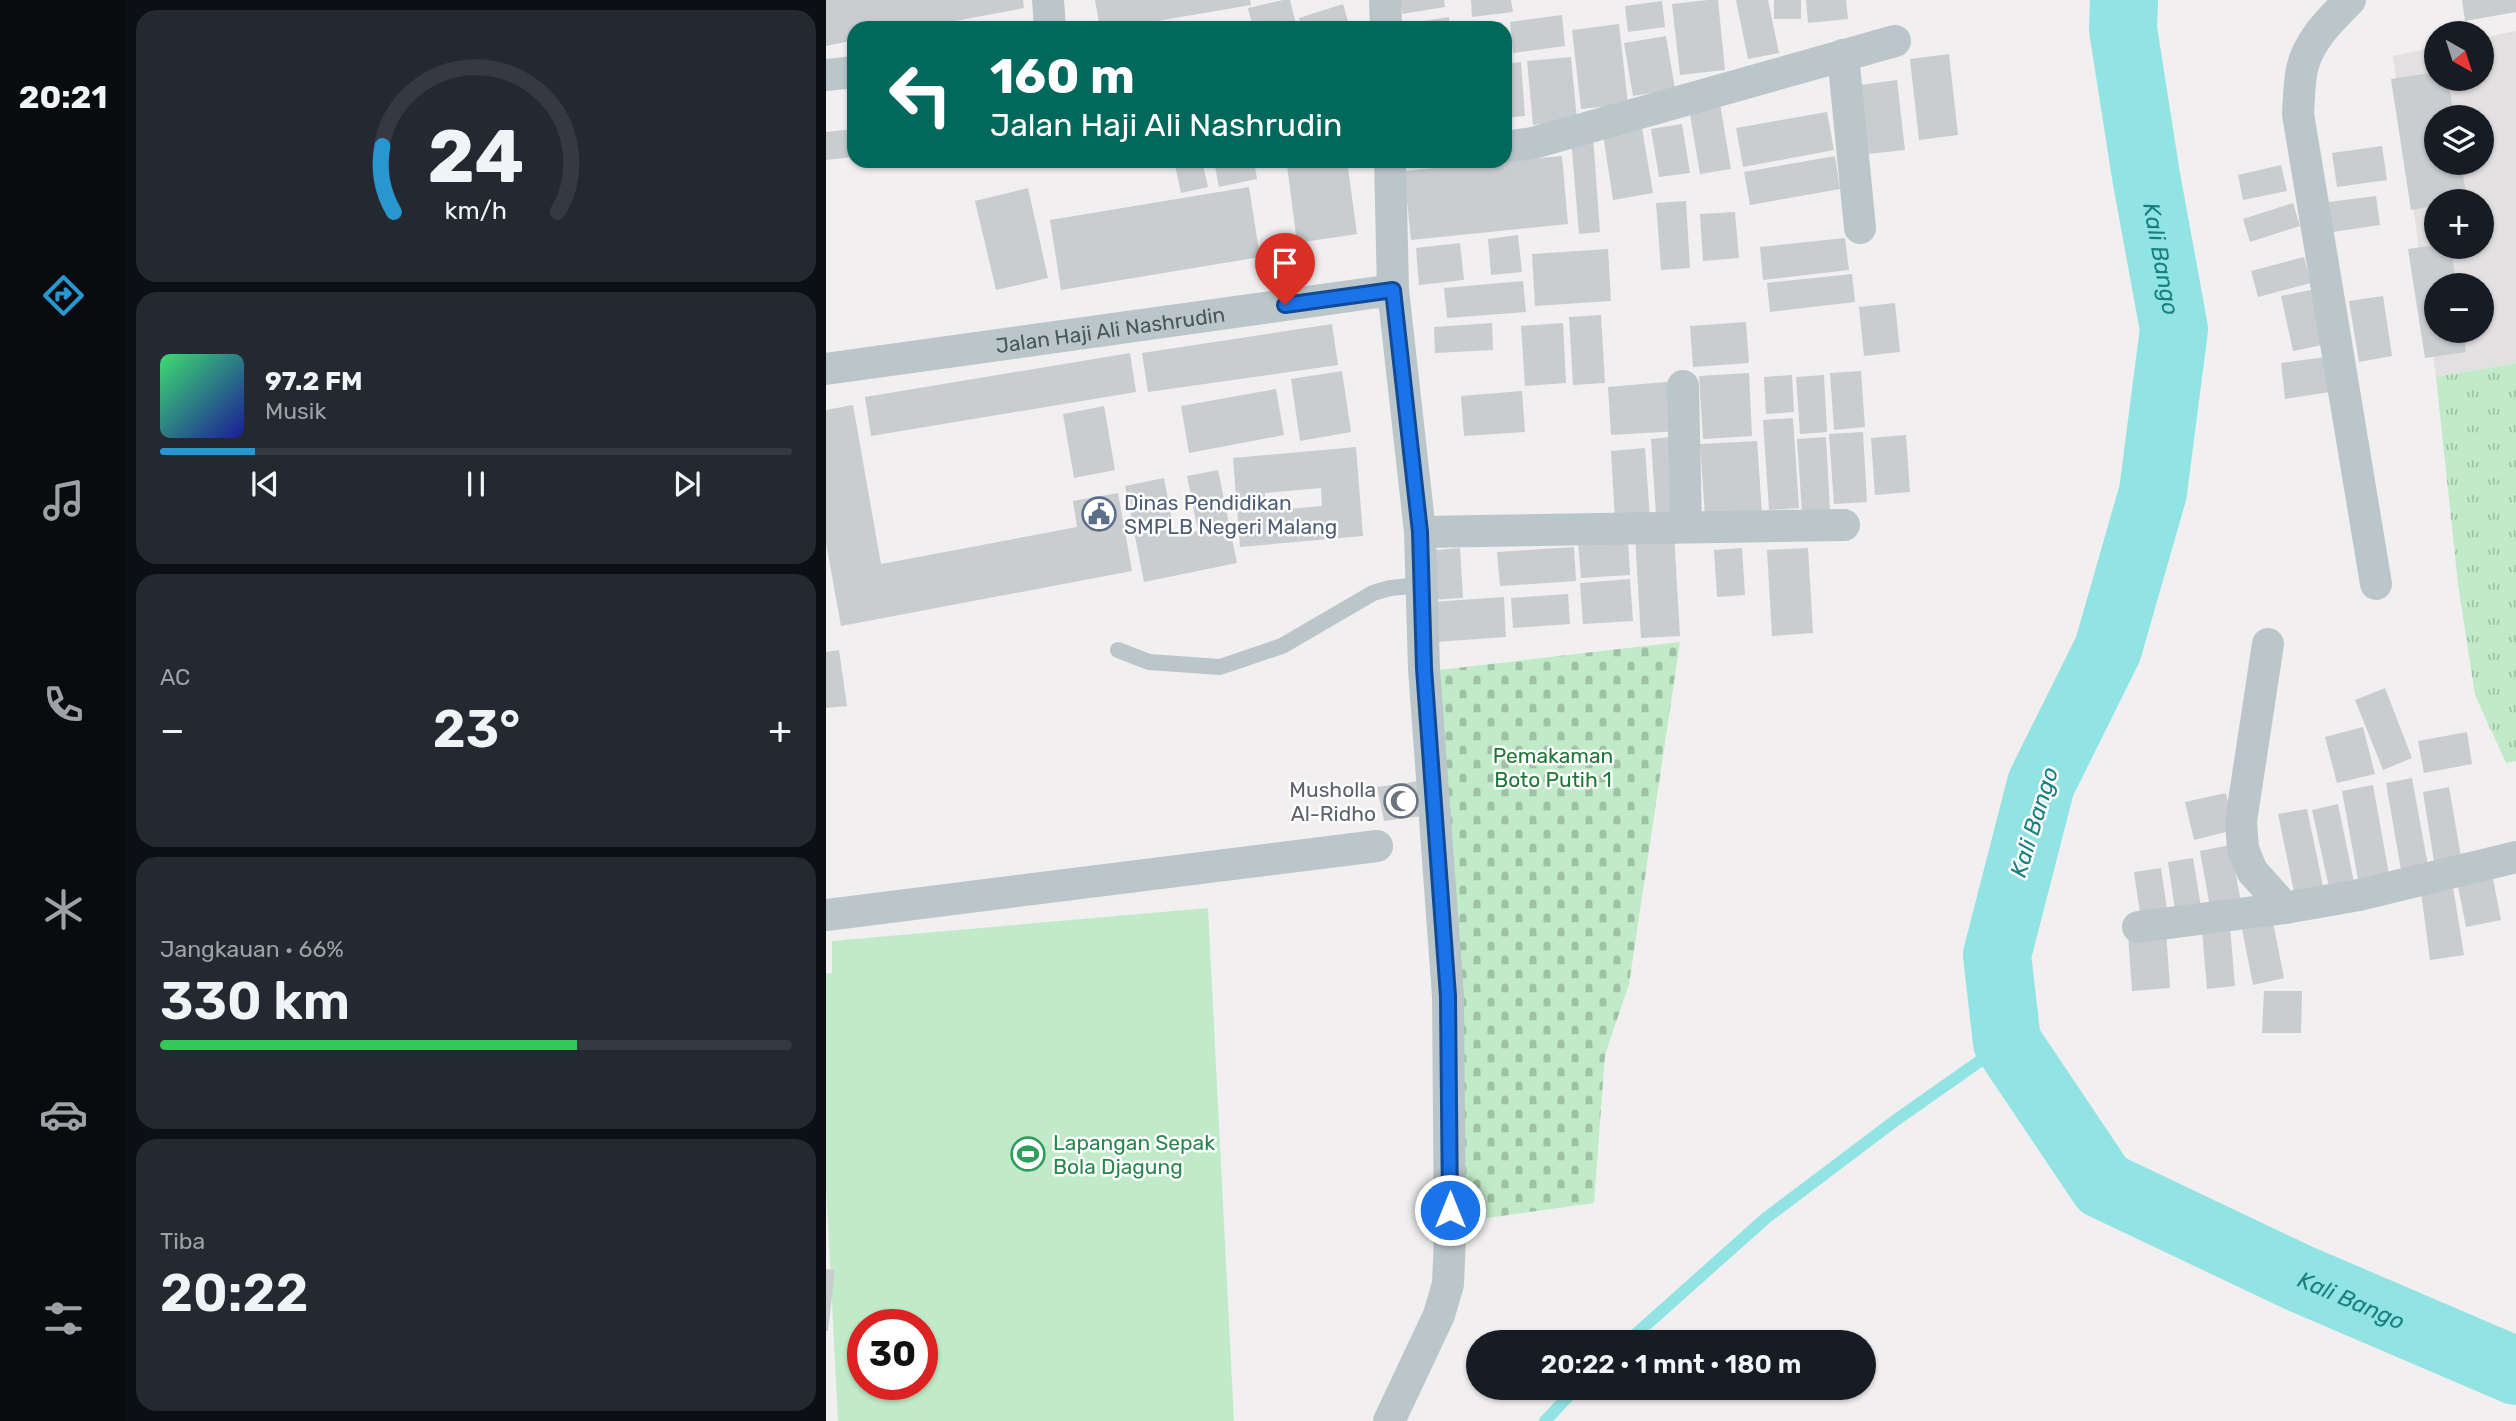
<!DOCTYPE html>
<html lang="id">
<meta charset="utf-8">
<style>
:root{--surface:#171b24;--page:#242831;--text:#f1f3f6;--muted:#9ea1a6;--line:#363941;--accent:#2897d1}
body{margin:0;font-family:Rubik,sans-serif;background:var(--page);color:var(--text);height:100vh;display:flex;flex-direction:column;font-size:26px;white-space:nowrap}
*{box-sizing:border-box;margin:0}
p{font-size:23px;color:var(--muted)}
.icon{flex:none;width:38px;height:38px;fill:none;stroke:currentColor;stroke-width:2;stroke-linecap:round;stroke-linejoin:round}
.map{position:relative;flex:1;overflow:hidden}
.drawer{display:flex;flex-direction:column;gap:10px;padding:10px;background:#0d0f14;width:700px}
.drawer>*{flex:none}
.banner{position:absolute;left:21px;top:21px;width:665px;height:147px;border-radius:21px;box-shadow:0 2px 5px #0004;background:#00695c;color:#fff;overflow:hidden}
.needle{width:46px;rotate:141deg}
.buttons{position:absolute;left:1598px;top:21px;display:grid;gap:14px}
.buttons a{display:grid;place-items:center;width:70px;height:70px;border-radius:50%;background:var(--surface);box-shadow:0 2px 5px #0004;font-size:35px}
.speed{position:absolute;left:21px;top:1309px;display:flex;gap:14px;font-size:35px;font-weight:700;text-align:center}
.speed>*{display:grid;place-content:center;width:91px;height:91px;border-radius:50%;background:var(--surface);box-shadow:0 2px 5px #0004;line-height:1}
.speed .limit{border:10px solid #d22;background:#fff;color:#111}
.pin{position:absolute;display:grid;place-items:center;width:60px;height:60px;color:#fff;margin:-72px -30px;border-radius:50% 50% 50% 0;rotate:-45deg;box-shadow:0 0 7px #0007}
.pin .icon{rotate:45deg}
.me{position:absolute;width:77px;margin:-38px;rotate:0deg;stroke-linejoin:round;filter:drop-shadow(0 0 5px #0008)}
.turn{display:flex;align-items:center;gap:24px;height:147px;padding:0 28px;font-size:32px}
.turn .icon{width:91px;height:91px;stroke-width:2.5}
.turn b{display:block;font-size:49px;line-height:60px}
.big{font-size:52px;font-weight:600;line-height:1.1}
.drawer .widget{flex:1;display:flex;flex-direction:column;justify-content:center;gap:10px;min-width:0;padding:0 24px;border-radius:21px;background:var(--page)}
.drawer .dial{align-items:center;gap:0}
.dial svg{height:182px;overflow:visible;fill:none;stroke:var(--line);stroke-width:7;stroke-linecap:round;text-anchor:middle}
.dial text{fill:var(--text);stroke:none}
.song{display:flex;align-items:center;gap:21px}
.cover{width:84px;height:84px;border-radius:10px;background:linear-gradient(135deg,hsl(140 70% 55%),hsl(240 70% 35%))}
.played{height:7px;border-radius:4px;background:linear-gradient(90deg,var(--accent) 15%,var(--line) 15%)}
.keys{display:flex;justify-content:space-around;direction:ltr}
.heat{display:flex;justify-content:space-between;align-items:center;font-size:38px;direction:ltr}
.charge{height:10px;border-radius:5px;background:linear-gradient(90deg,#34c759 66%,var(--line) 0)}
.trip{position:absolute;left:640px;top:1330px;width:410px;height:70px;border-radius:35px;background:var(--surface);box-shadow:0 2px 5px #0004;font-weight:600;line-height:70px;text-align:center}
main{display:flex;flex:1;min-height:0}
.dock{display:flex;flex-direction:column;width:126px;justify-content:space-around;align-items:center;background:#090b0e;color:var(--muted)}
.dock .icon{width:49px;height:49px}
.dock .current{color:var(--accent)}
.dock b{font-size:32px;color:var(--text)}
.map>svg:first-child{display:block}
.education{fill:#e2e0e0;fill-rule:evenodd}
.grass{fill:url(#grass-tufts)}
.cemetery{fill:url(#cemetery-stones)}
.green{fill:#c1ebc8;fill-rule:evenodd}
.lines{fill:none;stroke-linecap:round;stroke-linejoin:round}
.stream{stroke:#91e4e3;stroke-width:12}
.river{stroke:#91e4e3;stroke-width:68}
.building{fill:#c9cdd0;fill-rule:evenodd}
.service{stroke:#bbc6ca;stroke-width:16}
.minor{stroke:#bbc6ca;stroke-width:32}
.route-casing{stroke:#114b97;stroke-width:18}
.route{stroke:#1a73e8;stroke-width:12}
.labels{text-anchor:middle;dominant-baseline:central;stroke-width:5;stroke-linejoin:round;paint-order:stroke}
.street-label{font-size:21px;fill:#48565a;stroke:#fff}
.service-label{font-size:21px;fill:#4e5e75;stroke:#fff;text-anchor:start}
.park-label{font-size:21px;fill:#1f7637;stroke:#fff}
.worship-label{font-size:21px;fill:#5b616d;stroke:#fff;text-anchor:end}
.leisure-label{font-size:21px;fill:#27864d;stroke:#fff;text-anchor:start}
.water-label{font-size:23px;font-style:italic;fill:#178180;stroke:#fff}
</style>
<main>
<nav class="dock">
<b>20:21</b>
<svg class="icon current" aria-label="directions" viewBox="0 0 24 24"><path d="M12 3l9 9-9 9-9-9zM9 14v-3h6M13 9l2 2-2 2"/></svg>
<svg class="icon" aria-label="music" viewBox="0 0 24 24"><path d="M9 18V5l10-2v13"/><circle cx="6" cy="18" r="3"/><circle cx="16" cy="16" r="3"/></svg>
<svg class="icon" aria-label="phone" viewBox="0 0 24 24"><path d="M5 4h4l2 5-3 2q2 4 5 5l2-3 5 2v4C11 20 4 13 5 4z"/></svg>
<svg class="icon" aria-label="climate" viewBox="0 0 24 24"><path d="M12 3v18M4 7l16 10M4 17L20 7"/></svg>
<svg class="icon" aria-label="car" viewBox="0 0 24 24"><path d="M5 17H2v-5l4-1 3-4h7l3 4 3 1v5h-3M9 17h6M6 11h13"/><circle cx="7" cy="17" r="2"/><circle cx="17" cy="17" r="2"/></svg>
<svg class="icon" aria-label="filters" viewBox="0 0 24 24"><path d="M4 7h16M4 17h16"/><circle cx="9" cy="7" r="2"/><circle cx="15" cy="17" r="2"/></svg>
</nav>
<section class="drawer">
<div class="widget dial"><svg viewBox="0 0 100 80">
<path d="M14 69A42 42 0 1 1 86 69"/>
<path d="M14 69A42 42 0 0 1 9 40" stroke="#2897d1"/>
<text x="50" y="56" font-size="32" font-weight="700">24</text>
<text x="50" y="72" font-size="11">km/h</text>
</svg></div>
<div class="widget">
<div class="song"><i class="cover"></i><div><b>97.2 FM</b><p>Musik</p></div></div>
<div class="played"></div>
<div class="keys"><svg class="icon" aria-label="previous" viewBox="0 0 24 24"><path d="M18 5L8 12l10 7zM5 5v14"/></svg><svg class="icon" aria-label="pause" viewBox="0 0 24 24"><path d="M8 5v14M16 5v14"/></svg><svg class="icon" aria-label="next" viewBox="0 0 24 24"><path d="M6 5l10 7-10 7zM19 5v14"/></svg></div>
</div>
<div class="widget"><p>AC</p>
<div class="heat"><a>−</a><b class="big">23°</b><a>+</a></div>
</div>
<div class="widget"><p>Jangkauan · 66%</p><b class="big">330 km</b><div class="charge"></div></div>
<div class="widget"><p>Tiba</p><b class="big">20:22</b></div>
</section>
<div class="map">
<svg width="1690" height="1421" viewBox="0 0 1690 1421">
<defs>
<pattern id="grass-tufts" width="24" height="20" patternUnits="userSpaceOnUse" patternTransform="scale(1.75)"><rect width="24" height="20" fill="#c1ebc8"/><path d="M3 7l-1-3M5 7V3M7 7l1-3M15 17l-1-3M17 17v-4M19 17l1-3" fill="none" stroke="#9fc1a5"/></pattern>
<pattern id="cemetery-stones" width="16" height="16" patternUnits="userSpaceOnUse" patternTransform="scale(1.75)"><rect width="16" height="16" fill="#c1ebc8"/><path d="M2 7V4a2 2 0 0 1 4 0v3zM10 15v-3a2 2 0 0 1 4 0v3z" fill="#9fc1a5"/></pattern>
</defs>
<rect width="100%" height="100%" fill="#f1efef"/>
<path class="education" d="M1690,31V363L1610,377L1567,56L1610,47V79H1656V38ZM1610,117H1656V163H1610ZM1610,201H1656V247H1610ZM1610,285H1656V331H1610Z"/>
<path class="grass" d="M1690,363V761L1680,763L1649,695L1632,584L1610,377Z"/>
<path class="cemetery" d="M854,642L803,984L779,1055L768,1203L640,1221L613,670Z"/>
<path class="green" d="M382,908L408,1421H12L0,1185V974L6,973V941ZM37,1325H96V1384H37Z"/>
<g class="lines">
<g class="stream">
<path d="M801,1342L940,1218L1070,1120L1181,1042"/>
<path d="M719,1421L750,1388"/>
</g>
<path class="river" id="s1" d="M1298,0L1297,29L1320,176L1348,329L1327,492L1282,649L1215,784L1171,955L1181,1042L1277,1185L1473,1278L1690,1371"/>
</g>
<g class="building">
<path d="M0,0H197L198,8L92,28H28V40L0,46Z"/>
<path d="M269,0H424L425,5L290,28H274Z"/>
<path d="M457,0H464L471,28H427L422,8Z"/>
<path d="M574,0H618L619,7L576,14Z"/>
<path d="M645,0H685L687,12L646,17Z"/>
<path d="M882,0H892L899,70L854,75L846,4Z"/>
<path d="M910,0H942L953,53L922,59Z"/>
<rect x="948" y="0" width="27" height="19"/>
<path d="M980,0H1020L1022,19L982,23Z"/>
<path d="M1636,0H1690V12L1639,21Z"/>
<path d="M836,1L839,27L802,32L799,6Z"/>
<path d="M517,4L524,28H476L473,18Z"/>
<path d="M736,15L739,46L687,53L684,22Z"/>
<path d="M623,17L624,28H573L572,25Z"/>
<path d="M676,22V28H645V24Z"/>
<path d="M793,24L802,104L755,109L746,30Z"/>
<path d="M840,36L849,89L807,96L798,43Z"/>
<path d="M1123,54L1132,135L1093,140L1084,59Z"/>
<path d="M745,57L751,120L707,125L701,61Z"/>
<path d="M695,62L699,116L679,118V64Z"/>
<path d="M1610,72V79H1622L1628,117H1610V163H1635L1641,200L1610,201V206L1585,210L1565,79Z"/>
<path d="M1071,80L1079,150L1042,154L1034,85Z"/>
<path d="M893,98L905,169L874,174L862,103Z"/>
<path d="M1001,112L1008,150L917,167L910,128Z"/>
<path d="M815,122L827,193L787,200L776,128Z"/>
<path d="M856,124L864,173L833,177L825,129Z"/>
<path d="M28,129V157L0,160V132Z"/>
<path d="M767,136L774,232L753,234L745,138Z"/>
<path d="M1556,146L1561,180L1511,187L1506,153Z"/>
<path d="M736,156L742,224L585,240L578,171Z"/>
<path d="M1009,156L1014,189L924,205L918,172Z"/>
<path d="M348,161H376L382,187L355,193Z"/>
<path d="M388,161H428L431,179L393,187Z"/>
<path d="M492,161H521L531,234L471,243L461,165Z"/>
<path d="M1455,165L1461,191L1417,200L1412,175Z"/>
<path d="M423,187L434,257L235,290L224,220Z"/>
<path d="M202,188L222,278L170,290L149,201Z"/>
<path d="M1550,196L1554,225L1507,232L1503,202Z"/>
<path d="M860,201L864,268L835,270L830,203Z"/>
<path d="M1467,203L1474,226L1424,242L1417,219Z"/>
<path d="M909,212L913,258L877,261L874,214Z"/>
<path d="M692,235L696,272L665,275L662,239Z"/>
<path d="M1019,238L1023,270L937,280L934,247Z"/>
<path d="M634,243L638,280L593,285L590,248Z"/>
<path d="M1610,245V247H1625L1630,285H1610V331H1637L1640,352L1599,358L1582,249Z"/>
<path d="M782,249L785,301L709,306L706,254Z"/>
<path d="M1478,257L1485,283L1432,297L1425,271Z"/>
<path d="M1026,274L1029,302L944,312L941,283Z"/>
<path d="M697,281L700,312L621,318L618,288Z"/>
<path d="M1490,289L1501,344L1467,351L1455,296Z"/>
<path d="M1557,296L1566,356L1533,362L1523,301Z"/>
<path d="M1069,303L1074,352L1038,356L1033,307Z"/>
<path d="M775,315L779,383L747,385L743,317Z"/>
<path d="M920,322L923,363L867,367L864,326Z"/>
<path d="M666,323L667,350L609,353L608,327Z"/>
<path d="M737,323L740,383L699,386L695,326Z"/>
<path d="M506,324L512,365L322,392L316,353Z"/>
<path d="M304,353L310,392L45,436L39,397Z"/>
<path d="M1500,357L1504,392L1459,399L1455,363Z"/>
<path d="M516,371L525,432L474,441L465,379Z"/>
<path d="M1035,371L1039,427L1008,430L1004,373Z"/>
<path d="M923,373L926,436L877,439L873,376Z"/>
<path d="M966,375L968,412L940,414L938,377Z"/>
<path d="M998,375L1001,432L974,434L970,377Z"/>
<path d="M850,381L853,431L785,435L782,387Z"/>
<path d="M450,389L458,435L363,453L355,406Z"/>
<path d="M696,391L699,432L638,436L635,396Z"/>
<path d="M27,405L55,564L251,527L247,501L292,493L306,571L15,626L0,543V410Z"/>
<path d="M278,406L289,470L248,478L237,414Z"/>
<path d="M967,418L973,508L943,510L937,420Z"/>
<path d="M1037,432L1041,502L1008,504L1003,434Z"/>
<path d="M1080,435L1084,492L1049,495L1045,438Z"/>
<path d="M846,437L851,515L830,516L825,439Z"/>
<path d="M1000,437L1004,510L976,512L971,439Z"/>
<path d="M931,441L936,513L879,516L874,444Z"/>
<path d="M530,447L537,536L414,547L407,458ZM495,488L496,506L440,511L439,493Z"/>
<path d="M819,448L824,519L789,521L785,451Z"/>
<path d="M392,470L411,563L318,582L299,486L338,478L349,536L372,531L361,476Z"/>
<path d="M848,533L854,636L815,638L809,535Z"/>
<path d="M802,540L804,575L755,578L752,543Z"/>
<path d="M748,547L750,581L674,586L671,552Z"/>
<path d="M634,548L637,598L602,600L599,551Z"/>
<path d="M916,548L919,595L891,597L888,550Z"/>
<path d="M982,548L987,633L946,636L941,550Z"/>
<path d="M804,579L807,621L757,624L754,583Z"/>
<path d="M742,594L744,624L687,628L685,598Z"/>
<path d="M678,597L680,637L609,642L606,602Z"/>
<path d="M13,650L21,706L0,708V652Z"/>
<path d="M1559,688L1586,758L1557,770L1529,700Z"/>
<path d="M1537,727L1549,774L1511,783L1499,737Z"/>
<path d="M1641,732L1646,764L1598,773L1592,741Z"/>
<path d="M1586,778L1603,871L1576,876L1560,783Z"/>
<path d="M593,781L596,816L558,821L551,787Z"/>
<path d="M1547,785L1564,880L1533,885L1516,791Z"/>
<path d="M1623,787L1635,857L1608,861L1597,792Z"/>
<path d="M1400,793L1408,830L1368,840L1359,802Z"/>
<path d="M1512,804L1528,882L1503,887L1486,810Z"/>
<path d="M1481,809L1498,891L1469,897L1452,814Z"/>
<path d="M1404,845L1416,907L1385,913L1374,851Z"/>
<path d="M1367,858L1376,913L1350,917L1342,862Z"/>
<path d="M1335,868L1342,916L1315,920L1308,872Z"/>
<path d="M1666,874L1675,920L1640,927L1631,881Z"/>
<path d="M1627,887L1638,955L1604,960L1595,892Z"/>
<path d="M1446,917L1458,978L1427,985L1415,924Z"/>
<path d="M1404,927L1409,986L1381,989L1376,930Z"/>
<path d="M1340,931L1344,988L1306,991L1302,934Z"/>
<path d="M1438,991H1476L1475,1033H1436Z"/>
<path d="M0,1269L9,1270L2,1331H0Z"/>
</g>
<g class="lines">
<path class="service" d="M292,650L323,662L394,667L456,646L547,593L564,588L595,585"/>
<g class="minor">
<path d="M222,0L224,28"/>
<path d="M559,0L560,28"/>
<path d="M1524,0C1505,19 1482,41 1476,69C1473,83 1473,99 1472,114L1550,584"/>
<path d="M1017,55L1034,228"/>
<path d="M0,75L28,72"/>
<path d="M679,147L707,143L1069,41"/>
<path id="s2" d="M0,369L567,290"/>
<path d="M857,386L860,527"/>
<path d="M594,532L1018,525"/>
<path d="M1442,644L1415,821L1417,849L1426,871L1459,908"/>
<path d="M0,915L551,846"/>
<path d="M1312,927L1459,908L1533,895L1690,857"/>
<path d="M563,1421L613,1315L622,1284L624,1236L622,996L598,669L594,532L567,290L564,161"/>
</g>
</g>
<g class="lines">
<defs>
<path id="route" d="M459,305L567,290L594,532L598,668L622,996L624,1210"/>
</defs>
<use href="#route" class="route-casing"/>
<use href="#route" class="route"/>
</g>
<defs>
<symbol id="civic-ring" viewBox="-11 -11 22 22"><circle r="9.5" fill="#fff" stroke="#5c6f8a" stroke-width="1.5"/><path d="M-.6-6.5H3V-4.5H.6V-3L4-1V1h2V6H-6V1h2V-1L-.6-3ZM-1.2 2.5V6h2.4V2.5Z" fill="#5c6f8a"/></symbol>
<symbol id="mosque-ring" viewBox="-11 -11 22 22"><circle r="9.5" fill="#fff" stroke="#6b7280" stroke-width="1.5"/><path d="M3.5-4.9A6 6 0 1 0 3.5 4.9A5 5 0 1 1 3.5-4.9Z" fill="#6b7280"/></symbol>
<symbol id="stadium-ring" viewBox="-11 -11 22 22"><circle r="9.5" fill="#fff" stroke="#2e9e5b" stroke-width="1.5"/><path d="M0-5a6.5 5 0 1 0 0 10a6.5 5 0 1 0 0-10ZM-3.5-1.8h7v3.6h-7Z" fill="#2e9e5b"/></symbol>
</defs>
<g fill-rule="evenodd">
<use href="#civic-ring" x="254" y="495" width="38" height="38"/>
<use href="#mosque-ring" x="556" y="782" width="38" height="38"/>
<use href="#stadium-ring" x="183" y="1135" width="38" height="38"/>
</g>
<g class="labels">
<g class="street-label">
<text stroke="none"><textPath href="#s2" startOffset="287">Jalan Haji Ali Nashrudin</textPath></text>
</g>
<g class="service-label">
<text x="298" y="502">Dinas Pendidikan<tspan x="298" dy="24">SMPLB Negeri Malang</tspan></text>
</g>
<g class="park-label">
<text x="727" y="755">Pemakaman<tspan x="727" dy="24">Boto Putih 1</tspan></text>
</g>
<g class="worship-label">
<text x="550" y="789">Musholla<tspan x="550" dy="24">Al-Ridho</tspan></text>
</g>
<g class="leisure-label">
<text x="227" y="1142">Lapangan Sepak<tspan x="227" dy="24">Bola Djagung</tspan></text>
</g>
<g class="water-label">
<text stroke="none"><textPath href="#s1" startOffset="262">Kali Bango</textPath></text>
<text transform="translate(1208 822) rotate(-73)">Kali Bango</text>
<text stroke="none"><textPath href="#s1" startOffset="1522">Kali Bango</textPath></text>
</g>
</g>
</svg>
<div class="buttons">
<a><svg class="needle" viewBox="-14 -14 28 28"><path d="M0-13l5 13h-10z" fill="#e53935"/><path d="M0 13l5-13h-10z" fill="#9ea1a6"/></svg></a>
<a><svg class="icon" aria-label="layers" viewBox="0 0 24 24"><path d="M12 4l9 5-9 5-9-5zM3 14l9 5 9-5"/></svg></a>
<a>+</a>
<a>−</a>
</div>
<div class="speed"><div class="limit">30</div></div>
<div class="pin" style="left:459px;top:305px;background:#d93025"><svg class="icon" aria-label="arrive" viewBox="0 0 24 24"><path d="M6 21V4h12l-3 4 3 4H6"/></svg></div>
<svg class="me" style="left:624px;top:1210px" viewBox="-20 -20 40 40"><circle r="17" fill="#1a73e8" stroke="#fff" stroke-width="3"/><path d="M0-11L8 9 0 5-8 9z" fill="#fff"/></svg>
<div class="trip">20:22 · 1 mnt · 180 m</div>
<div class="banner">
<div class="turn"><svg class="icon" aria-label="left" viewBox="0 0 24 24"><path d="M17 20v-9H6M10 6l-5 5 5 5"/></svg><div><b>160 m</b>Jalan Haji Ali Nashrudin</div></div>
</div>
</div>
</main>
